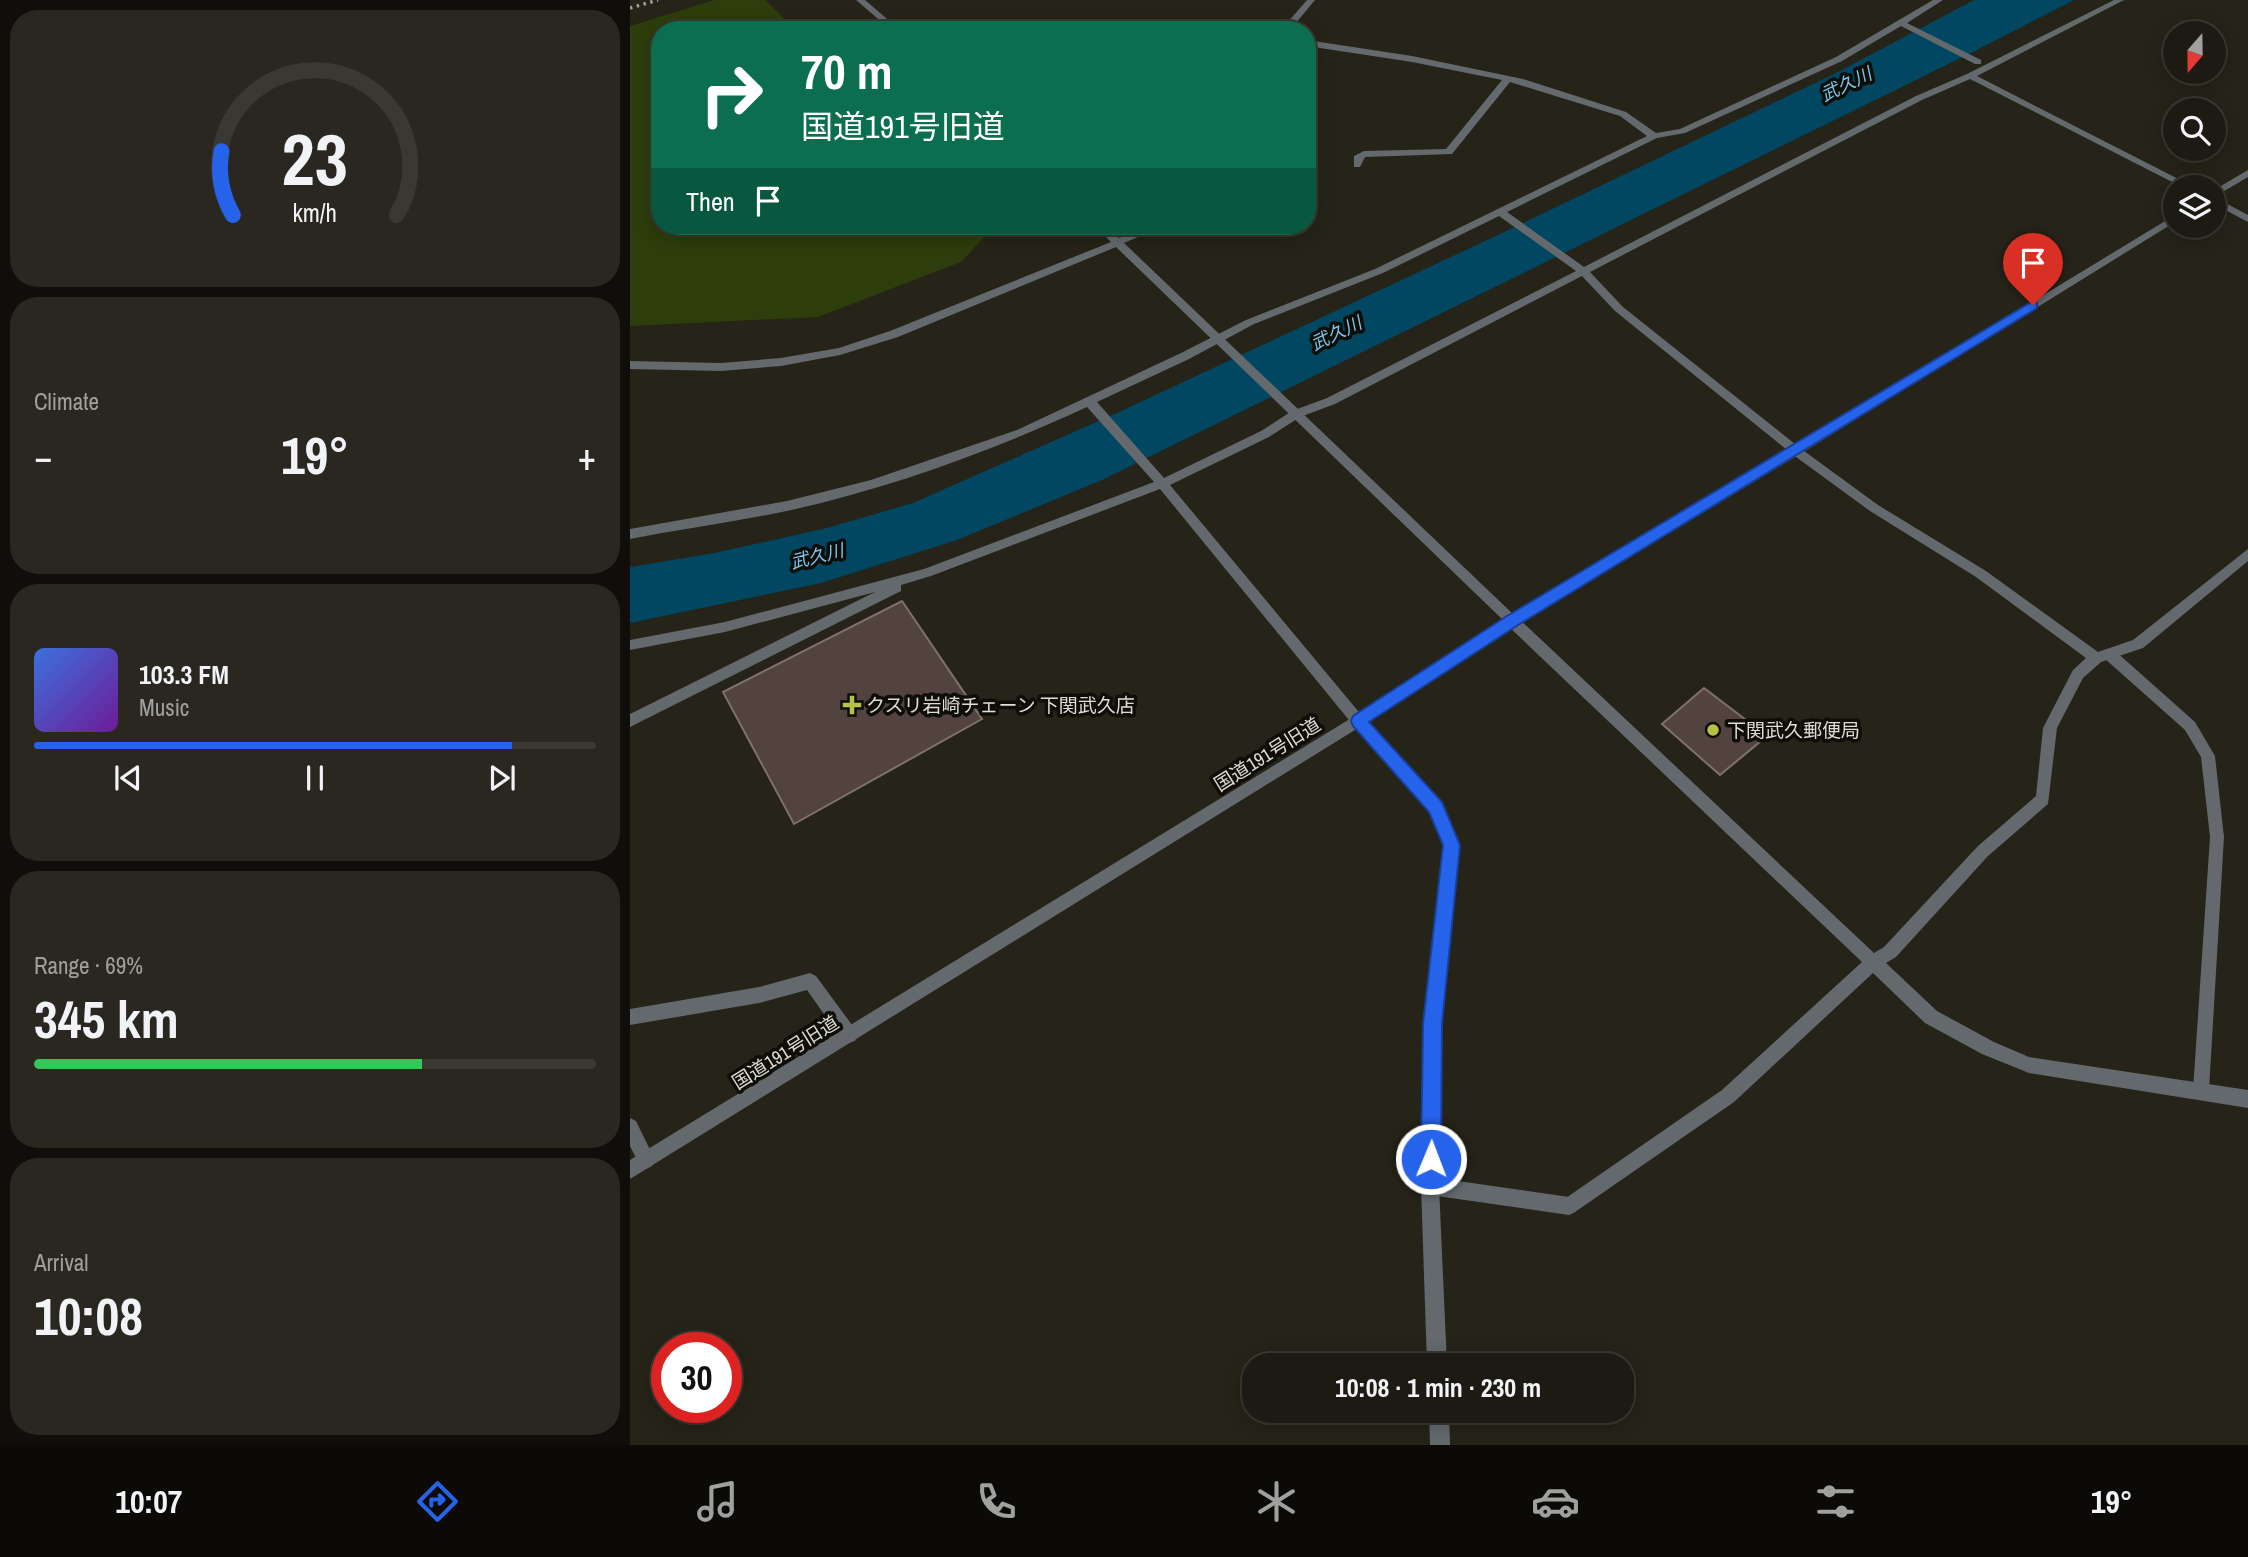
<!DOCTYPE html>
<meta charset="utf-8">
<style>
:root{--surface:#1c1a12;--page:#292720;--text:#f1f3f6;--muted:#a0a19f;--line:#3a3832;--accent:#2563eb}
body{margin:0;font-family:"Archivo Narrow","Noto Sans JP",sans-serif;background:var(--page);color:var(--text);height:100vh;display:flex;flex-direction:column;font-size:26px;white-space:nowrap}
*{box-sizing:border-box;margin:0}
p{font-size:23px;color:var(--muted)}
.icon{flex:none;width:38px;height:38px;fill:none;stroke:currentColor;stroke-width:2;stroke-linecap:round;stroke-linejoin:round}
.map{position:relative;flex:1;overflow:hidden}
.drawer{display:flex;flex-direction:column;gap:10px;padding:10px;background:#0f0e0a;width:630px}
.drawer>*{flex:none}
.guide{position:absolute;left:21px;top:21px;width:665px;height:214px;border-radius:28px;box-shadow:0 4px 18px #0003,0 0 0 2px var(--line);background:#0b6e4f;color:#fff;overflow:hidden}
.needle{width:46px;rotate:200deg}
.fabs{position:absolute;left:1533px;top:21px;display:grid;gap:14px}
.fabs a{display:grid;place-items:center;width:63px;height:63px;border-radius:50%;background:var(--surface);box-shadow:0 4px 18px #0003,0 0 0 2px var(--line);font-size:35px}
.speed{position:absolute;left:21px;top:1332px;display:flex;gap:14px;font-size:35px;font-weight:700;text-align:center}
.speed>*{display:grid;place-content:center;width:91px;height:91px;border-radius:50%;background:var(--surface);box-shadow:0 4px 18px #0003,0 0 0 2px var(--line);line-height:1}
.speed .limit{border:10px solid #d22;background:#fff;color:#111}
.pin{position:absolute;display:grid;place-items:center;width:60px;height:60px;color:#fff;margin:-72px -30px;border-radius:50% 50% 50% 0;rotate:-45deg;box-shadow:0 0 7px #0007}
.pin .icon{rotate:45deg}
.me{position:absolute;width:77px;margin:-38px;rotate:1deg;stroke-linejoin:round;filter:drop-shadow(0 0 5px #0008)}
.turn{display:flex;align-items:center;gap:24px;height:147px;padding:0 35px;font-size:32px}
.turn .icon{width:91px;height:91px;stroke-width:2.5}
.turn b{display:block;font-size:49px;line-height:60px}
.then{display:flex;align-items:center;height:66px;padding:0 35px;background:#0003;gap:14px;font-size:26px}
.big{font-size:52px;font-weight:700;line-height:1.1}
.drawer .tile{flex:1;display:flex;flex-direction:column;justify-content:center;gap:10px;min-width:0;padding:0 24px;border-radius:28px;background:var(--page)}
.drawer .dial{align-items:center;gap:0}
.dial svg{height:182px;overflow:visible;fill:none;stroke:var(--line);stroke-width:7;stroke-linecap:round;text-anchor:middle}
.dial text{fill:var(--text);stroke:none}
.song{display:flex;align-items:center;gap:21px}
.cover{width:84px;height:84px;border-radius:10px;background:linear-gradient(135deg,hsl(220 70% 55%),hsl(280 70% 35%))}
.played{height:7px;border-radius:4px;background:linear-gradient(90deg,var(--accent) 85%,var(--line) 85%)}
.keys{display:flex;justify-content:space-around;direction:ltr}
.heat{display:flex;justify-content:space-between;align-items:center;font-size:38px;direction:ltr}
.charge{height:10px;border-radius:5px;background:linear-gradient(90deg,#34c759 69%,var(--line) 0)}
.trip{position:absolute;left:612px;top:1353px;width:392px;height:70px;border-radius:28px;background:var(--surface);box-shadow:0 4px 18px #0003,0 0 0 2px var(--line);font-weight:700;line-height:70px;text-align:center}
.menu{display:flex;height:112px;justify-content:space-around;align-items:center;background:#0b0a07;color:var(--muted)}
.menu .icon{width:49px;height:49px}
.menu .on{color:var(--accent)}
.menu b{font-size:32px;color:var(--text)}
main{display:flex;flex:1;min-height:0}
.map>svg:first-child{display:block}
.green{fill:#2d3d0b}
.water{fill:#014762}
.building{fill:#52433f;stroke:#81716d;stroke-width:2}
.lines{fill:none;stroke-linecap:round;stroke-linejoin:round}
.service{fill:#63696d;fill-rule:evenodd}
.minor{fill:#63696d;fill-rule:evenodd}
.tertiary{fill:#63696d;fill-rule:evenodd}
.rail{stroke:#a19f97;stroke-width:3.5;stroke-dasharray:2.5 4.5;stroke-linecap:butt}
.route{fill:#2563eb;stroke:#184099;stroke-width:2}
.poi-dot{fill:#b6c148;stroke:#0e0d08;stroke-width:2.5}
.labels{text-anchor:middle;dominant-baseline:central;stroke-width:7;stroke-linejoin:round;paint-order:stroke}
.far-water-label{font-size:18px;font-style:italic;fill:#7dc9f1;stroke:#0e0d08}
.poi-label{font-size:19px;fill:#dedcd5;stroke:#0e0d08;text-anchor:start}
.street-label{font-size:19px;fill:#dedcd5;stroke:#0e0d08}
</style>
<main>
<section class="drawer">
<div class="tile dial"><svg viewBox="0 0 100 80">
<path d="M14 69A42 42 0 1 1 86 69"/>
<path d="M14 69A42 42 0 0 1 9 41" stroke="#2563eb"/>
<text x="50" y="56" font-size="32" font-weight="700">23</text>
<text x="50" y="72" font-size="11">km/h</text>
</svg></div>
<div class="tile"><p>Climate</p>
<div class="heat"><a>−</a><b class="big">19°</b><a>+</a></div>
</div>
<div class="tile">
<div class="song"><i class="cover"></i><div><b>103.3 FM</b><p>Music</p></div></div>
<div class="played"></div>
<div class="keys"><svg class="icon" aria-label="previous" viewBox="0 0 24 24"><path d="M18 5L8 12l10 7zM5 5v14"/></svg><svg class="icon" aria-label="pause" viewBox="0 0 24 24"><path d="M8 5v14M16 5v14"/></svg><svg class="icon" aria-label="next" viewBox="0 0 24 24"><path d="M6 5l10 7-10 7zM19 5v14"/></svg></div>
</div>
<div class="tile"><p>Range · 69%</p><b class="big">345 km</b><div class="charge"></div></div>
<div class="tile"><p>Arrival</p><b class="big">10:08</b></div>
</section>
<div class="map">
<svg width="1618" height="1445" viewBox="0 0 1618 1445">
<rect width="100%" height="100%" fill="#262318"/>
<path class="green" d="M84,0H135L167,30H30V226H365L331,262L188,317L0,326V26Z"/>
<path class="water" d="M1344,0H1444L1343,52L472,480L327,540L191,583L0,623V567L84,553L197,528L283,503L489,412L870,234L1206,73Z"/>
<g class="building">
<path d="M272,601L352,719L164,824L93,692Z"/>
<path d="M1074,688L1137,736L1090,775L1032,724Z"/>
</g>
<g class="lines">
<g class="service">
<path d="M1479,649L1484,650L1565,722L1585,756L1594,837L1579,1090L1577,1096L1571,1098L1565,1096L1563,1090L1580,837L1571,757L1555,730L1474,658L1472,654L1474,650Z"/>
<path d="M800,1177L939,1197L945,1200L948,1206L945,1212L939,1215L800,1195L794,1192L791,1186L794,1180Z"/>
</g>
<g class="minor">
<path d="M1303,0H1313L1277,23L1351,60V64H1345L1271,26L1212,61L1055,133L1027,138L877,212L954,267L1286,96L1337,74L1484,0H1494L1347,76L1564,187H1552L1340,79L1292,100L960,272L993,307L1170,448L1248,505L1356,571L1468,652L1503,640L1618,549V561L1513,648L1471,662L1453,678L1427,728L1418,804L1358,856L1266,957L1256,963L1307,1011L1364,1042L1399,1057L1618,1090V1108L1399,1073L1352,1054L1295,1023L1243,973L1104,1102L945,1212L939,1215L933,1212L930,1206L933,1200L1092,1090L1232,962L877,625L875,621L877,617H887L1244,953L1254,947L1348,846L1406,796L1413,728L1443,670L1456,658L1346,577L1240,511L1162,454L985,311L952,276L705,404L670,417L639,437L540,485L733,717L811,803L828,845L810,1024L809,1186L817,1365H797L791,1186L794,1024L814,845L800,812L723,725L530,489L301,576L271,585V591L0,727V714L245,592L95,632L0,650V640L95,622L294,569L524,482L457,407C362,451 260,488 157,511C105,522 52,529 0,539V529L157,501L241,480L387,430L551,353L616,320L745,269L1017,136L990,116L880,82L822,154L735,157L730,167H724V156L734,151L816,149L872,80L782,62L677,46V40L782,56L893,79L996,112L1026,133L1050,129L1206,57ZM869,216L946,271L697,398L662,411L631,431L534,478L467,402L559,359L624,324L753,273Z"/>
<path d="M1584,197L1618,215V222L1584,204Z"/>
<path d="M180,973L186,976L225,1029L227,1035L225,1041L219,1043L213,1041L177,990L129,1003L0,1025V1009L129,987Z"/>
<path d="M0,1118L6,1121L25,1160L22,1166L16,1169L10,1166L0,1146Z"/>
<path d="M799,1410H819L820,1445H800Z"/>
</g>
<g class="tertiary">
<path d="M226,0H235L270,30H261Z"/>
<path d="M677,0H685L660,30H651Z"/>
<path d="M1618,170V177L1584,197V190Z"/>
<path d="M1545,215V222L1170,454L887,625L733,725L0,1179V1160L723,717L873,620L486,247L268,337L210,355L151,366L91,371L0,369V361L91,363L151,358L209,348L260,331L481,242L465,226H476L489,238L520,226H533L494,243L883,614L1162,448Z"/>
</g>
<path class="rail" d="M0,8L28,0"/>
</g>
<path class="route" d="M1403,301L1407,302V308L888,625L739,722L812,802L830,845L812,1024L811,1159L808,1166L801,1169L794,1166L791,1159L793,1024L813,845L799,812L723,726L721,721L723,716L877,616Z"/>
<g class="poi-dot">
<path d="M218.5 694.5h7v7h7v7h-7v7h-7v-7h-7v-7h7z"/>
<circle cx="1083" cy="730" r="7"/>
</g>
<g class="labels">
<g class="far-water-label">
<text transform="translate(1216 84) rotate(-26)">武久川</text>
<text transform="translate(706 333) rotate(-26)">武久川</text>
<text transform="translate(187 556) rotate(-14)">武久川</text>
</g>
<g class="poi-label">
<text x="236" y="705">クスリ岩崎チェーン 下関武久店</text>
<text x="1097" y="730">下関武久郵便局</text>
</g>
<g class="street-label">
<text transform="translate(637 754) rotate(-32)">国道191号旧道</text>
<text transform="translate(155 1052) rotate(-32)">国道191号旧道</text>
</g>
</g>
</svg>
<div class="fabs">
<a><svg class="needle" viewBox="-14 -14 28 28"><path d="M0-13l5 13h-10z" fill="#e53935"/><path d="M0 13l5-13h-10z" fill="#a0a19f"/></svg></a>
<a><svg class="icon" aria-label="search" viewBox="0 0 24 24"><circle cx="10" cy="10" r="6"/><path d="M15 15l6 6"/></svg></a>
<a><svg class="icon" aria-label="layers" viewBox="0 0 24 24"><path d="M12 4l9 5-9 5-9-5zM3 14l9 5 9-5"/></svg></a>
</div>
<div class="speed"><div class="limit">30</div></div>
<div class="pin" style="left:1403px;top:305px;background:#d93025"><svg class="icon" aria-label="arrive" viewBox="0 0 24 24"><path d="M6 21V4h12l-3 4 3 4H6"/></svg></div>
<svg class="me" style="left:801px;top:1159px" viewBox="-20 -20 40 40"><circle r="17" fill="#2563eb" stroke="#fff" stroke-width="3"/><path d="M0-11L8 9 0 5-8 9z" fill="#fff"/></svg>
<div class="trip">10:08 · 1 min · 230 m</div>
<div class="guide">
<div class="turn"><svg class="icon" aria-label="right" viewBox="0 0 24 24"><path d="M7 20v-9h11M14 6l5 5-5 5"/></svg><div><b>70 m</b>国道191号旧道</div></div>
<div class="then">Then<svg class="icon" aria-label="arrive" viewBox="0 0 24 24"><path d="M6 21V4h12l-3 4 3 4H6"/></svg></div>
</div>
</div>
</main>
<nav class="menu">
<b>10:07</b>
<svg class="icon on" aria-label="directions" viewBox="0 0 24 24"><path d="M12 3l9 9-9 9-9-9zM9 14v-3h6M13 9l2 2-2 2"/></svg>
<svg class="icon" aria-label="music" viewBox="0 0 24 24"><path d="M9 18V5l10-2v13"/><circle cx="6" cy="18" r="3"/><circle cx="16" cy="16" r="3"/></svg>
<svg class="icon" aria-label="phone" viewBox="0 0 24 24"><path d="M5 4h4l2 5-3 2q2 4 5 5l2-3 5 2v4C11 20 4 13 5 4z"/></svg>
<svg class="icon" aria-label="climate" viewBox="0 0 24 24"><path d="M12 3v18M4 7l16 10M4 17L20 7"/></svg>
<svg class="icon" aria-label="car" viewBox="0 0 24 24"><path d="M5 17H2v-5l4-1 3-4h7l3 4 3 1v5h-3M9 17h6M6 11h13"/><circle cx="7" cy="17" r="2"/><circle cx="17" cy="17" r="2"/></svg>
<svg class="icon" aria-label="filters" viewBox="0 0 24 24"><path d="M4 7h16M4 17h16"/><circle cx="9" cy="7" r="2"/><circle cx="15" cy="17" r="2"/></svg>
<b>19°</b>
</nav>
